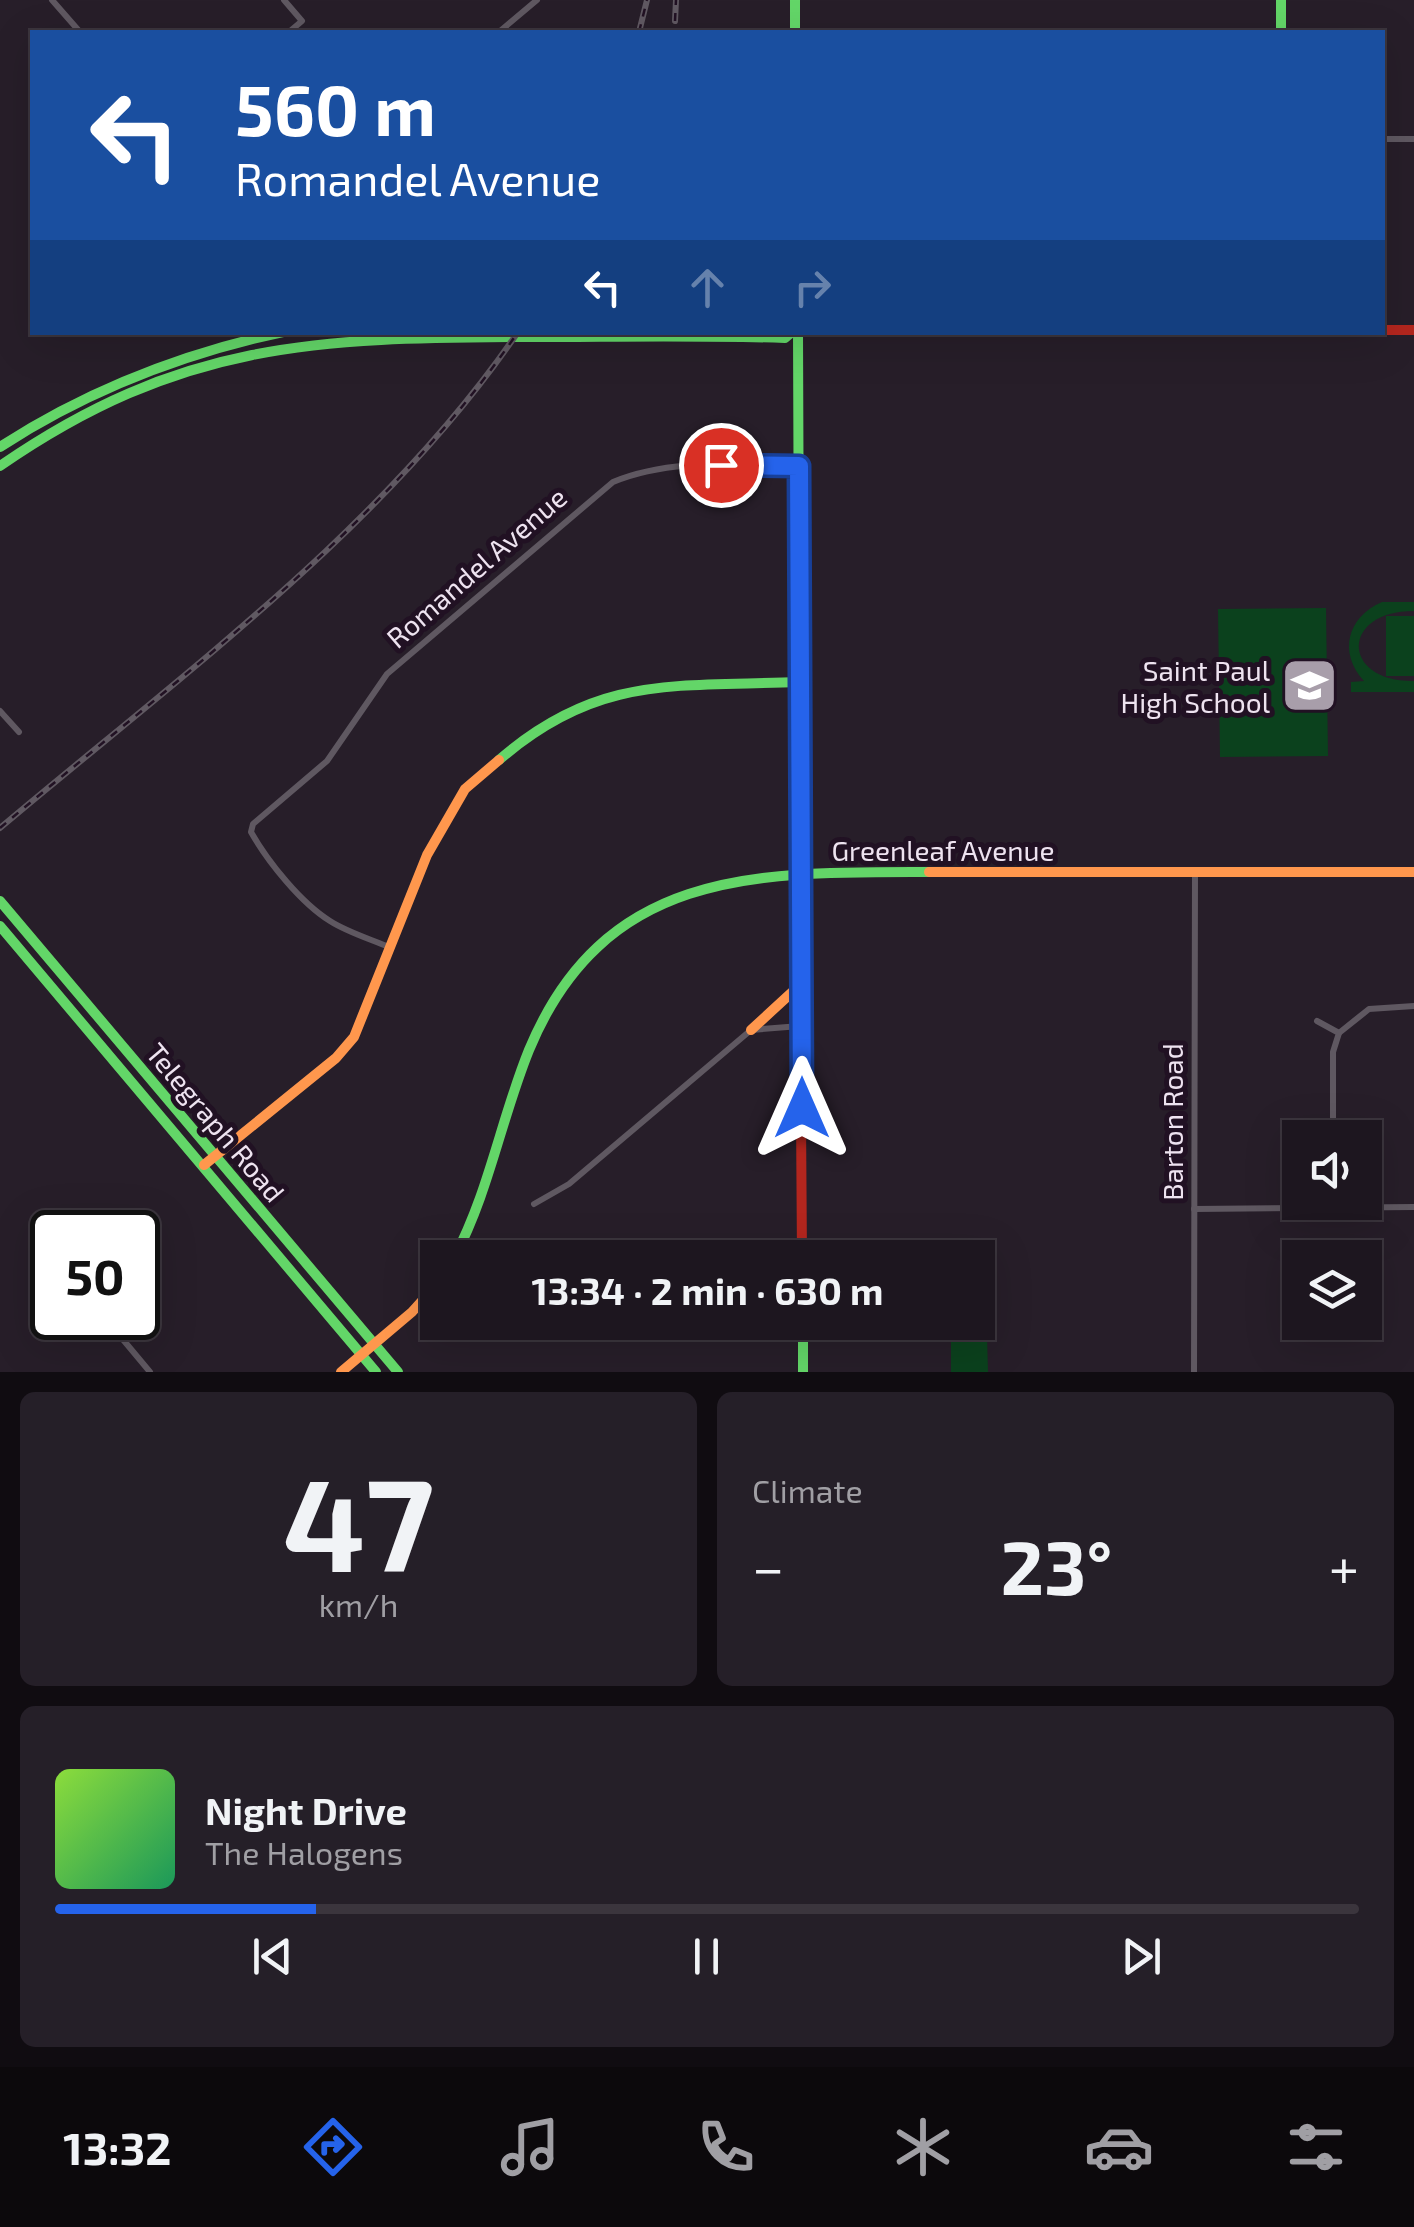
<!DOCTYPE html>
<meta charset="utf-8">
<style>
:root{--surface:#1d161f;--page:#251f28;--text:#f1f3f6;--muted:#a09fa4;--line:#3b353d;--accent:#2563eb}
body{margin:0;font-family:"Exo 2",sans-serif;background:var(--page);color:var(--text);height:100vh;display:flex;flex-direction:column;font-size:38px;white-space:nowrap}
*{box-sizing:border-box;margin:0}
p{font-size:32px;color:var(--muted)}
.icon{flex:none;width:55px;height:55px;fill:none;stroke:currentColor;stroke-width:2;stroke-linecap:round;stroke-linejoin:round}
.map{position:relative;height:1372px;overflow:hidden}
.drawer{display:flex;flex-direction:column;gap:20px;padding:20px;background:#100c11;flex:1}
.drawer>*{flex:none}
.banner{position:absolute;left:30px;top:30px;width:1355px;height:305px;border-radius:0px;box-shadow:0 10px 40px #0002,0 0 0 2px var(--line);background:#1a4fa0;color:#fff;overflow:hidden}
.fabs{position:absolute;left:1282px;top:1120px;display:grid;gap:20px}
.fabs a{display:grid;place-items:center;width:100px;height:100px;border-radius:0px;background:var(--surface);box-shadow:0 10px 40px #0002,0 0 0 2px var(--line);font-size:50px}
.speed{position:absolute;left:30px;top:1210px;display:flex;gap:20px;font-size:50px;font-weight:700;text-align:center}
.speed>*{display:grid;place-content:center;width:130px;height:130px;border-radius:50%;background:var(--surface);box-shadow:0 10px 40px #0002,0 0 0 2px var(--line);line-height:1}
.speed .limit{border:5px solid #111;border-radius:15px;background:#fff;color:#111}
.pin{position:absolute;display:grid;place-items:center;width:85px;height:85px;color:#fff;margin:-42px;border:5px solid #fff;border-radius:50%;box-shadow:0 2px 10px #0007}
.me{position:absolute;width:110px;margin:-55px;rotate:0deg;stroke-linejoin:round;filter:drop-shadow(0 0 8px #0008)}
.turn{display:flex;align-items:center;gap:35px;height:210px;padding:0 40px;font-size:45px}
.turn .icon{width:130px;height:130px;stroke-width:2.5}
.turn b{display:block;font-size:70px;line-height:85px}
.lanes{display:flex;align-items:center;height:95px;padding:0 40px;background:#0003;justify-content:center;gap:50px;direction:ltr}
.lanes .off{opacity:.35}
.big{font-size:75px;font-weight:700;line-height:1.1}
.drawer .card{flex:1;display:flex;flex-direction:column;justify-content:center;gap:15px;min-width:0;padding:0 35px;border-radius:15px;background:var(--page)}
.drawer .dial{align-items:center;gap:0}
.dial b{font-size:130px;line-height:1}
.song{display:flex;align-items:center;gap:30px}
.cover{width:120px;height:120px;border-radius:15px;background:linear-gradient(135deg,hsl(90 70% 55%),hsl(150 70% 35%))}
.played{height:10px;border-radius:5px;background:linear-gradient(90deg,var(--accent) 20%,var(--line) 20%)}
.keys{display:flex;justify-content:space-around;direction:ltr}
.heat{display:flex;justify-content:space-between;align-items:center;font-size:55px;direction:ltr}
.drawer .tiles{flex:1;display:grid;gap:20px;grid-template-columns:1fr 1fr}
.card:last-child{grid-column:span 2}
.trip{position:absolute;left:420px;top:1240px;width:575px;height:100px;border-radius:0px;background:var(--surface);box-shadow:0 10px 40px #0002,0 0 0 2px var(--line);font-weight:700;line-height:100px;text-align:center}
.tab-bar{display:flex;height:160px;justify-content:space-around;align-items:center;background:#0c090c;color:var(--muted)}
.tab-bar .icon{width:70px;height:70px}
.tab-bar .active{color:var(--accent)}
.tab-bar b{font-size:45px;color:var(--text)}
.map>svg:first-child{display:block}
.green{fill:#0b411d}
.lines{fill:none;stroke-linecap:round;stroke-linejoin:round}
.street{stroke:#5f5861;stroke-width:6}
.fast{stroke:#63d668;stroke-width:10}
.slow{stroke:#ff974d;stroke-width:10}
.jam{stroke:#b3261e;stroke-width:10}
.rail-casing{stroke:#605962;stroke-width:6}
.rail{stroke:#211123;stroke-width:2.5;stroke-dasharray:8;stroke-linecap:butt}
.route-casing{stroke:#184099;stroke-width:25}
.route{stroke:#2563eb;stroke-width:18}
.labels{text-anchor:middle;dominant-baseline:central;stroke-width:10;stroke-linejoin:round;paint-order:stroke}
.street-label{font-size:28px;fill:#eee3f0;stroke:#211123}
.poi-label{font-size:28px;fill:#eee3f0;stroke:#211123;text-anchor:end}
</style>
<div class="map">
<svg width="1414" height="1372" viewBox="0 0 1414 1372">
<rect width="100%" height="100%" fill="#271e29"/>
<g class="green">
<path d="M1382,602H1414V611C1340,611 1341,682 1414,681V692H1351V682L1364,681C1338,653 1347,617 1382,602Z"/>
<path d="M1326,608L1328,756L1220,757L1218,609Z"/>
<rect x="1386" y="616" width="28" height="60"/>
<path d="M951,1335H987L988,1372H951Z"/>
</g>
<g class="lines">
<g class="street">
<path d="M52,0L80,32"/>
<path d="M284,0L302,21L289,32"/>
<path d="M499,32L537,0"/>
<path d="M1382,139H1414"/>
<path d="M0,711L19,732"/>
<path d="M389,947C370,939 347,932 330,921C301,903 268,862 251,832L253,824L327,761L387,674L613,482C671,458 737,465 798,465"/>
<path d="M1317,1021L1339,1033L1333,1052V1138"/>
<path d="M1339,1033L1369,1009L1414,1006"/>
<path d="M534,1204L569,1184L751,1030L800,1026"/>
<path d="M1194,1209L1414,1207"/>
<path d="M105,1318L150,1372"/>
<path d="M1194,1372L1195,872"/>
</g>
<g class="fast">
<path d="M795,0V32"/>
<path d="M1281,0V32"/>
<path d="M798,332L801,1116"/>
<path d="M0,447C88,390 181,354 283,332"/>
<path d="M0,466C181,341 316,338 527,337C613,337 699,335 785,338L792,332"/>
<path d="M499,760C598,674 676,687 799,682"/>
<path d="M0,901L398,1372"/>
<path d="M0,926L376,1372"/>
<path d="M454,1258C489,1192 501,1119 529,1050C605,867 760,872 929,872"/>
<path d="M803,1322V1372"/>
</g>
<g class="slow">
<path d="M929,872H1414"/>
<path d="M751,1030L801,984"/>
<path d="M204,1165L336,1058L354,1037L427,855L465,789L499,760"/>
<path d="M341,1372L412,1312L438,1283"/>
</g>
<g class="jam">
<path d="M1382,330H1414"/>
<path d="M801,1116L802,1258"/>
</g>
<defs>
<g id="rail">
<path d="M675,21L676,0"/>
<path d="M639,32L647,0"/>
<path d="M0,828C180,676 385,527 518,332"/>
</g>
</defs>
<use href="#rail" class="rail-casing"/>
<use href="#rail" class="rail"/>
</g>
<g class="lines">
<defs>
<path id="route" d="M721,465L799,466L802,1108"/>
</defs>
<use href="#route" class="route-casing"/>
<use href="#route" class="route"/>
</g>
<defs>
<symbol id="school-square" viewBox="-11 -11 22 22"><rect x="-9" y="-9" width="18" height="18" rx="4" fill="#a89eaa" stroke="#211123"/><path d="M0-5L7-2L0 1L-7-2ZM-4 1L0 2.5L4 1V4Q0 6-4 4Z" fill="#fff"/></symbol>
</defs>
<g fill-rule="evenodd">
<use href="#school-square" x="1278" y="654" width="63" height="63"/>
</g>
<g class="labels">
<g class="street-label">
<text transform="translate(476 567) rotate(-41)">Romandel Avenue</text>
<text x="943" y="850">Greenleaf Avenue</text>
<text transform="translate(216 1122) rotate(50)">Telegraph Road</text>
<text transform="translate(1172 1122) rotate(-90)">Barton Road</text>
</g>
<g class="poi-label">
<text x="1270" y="670">Saint Paul<tspan x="1270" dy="32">High School</tspan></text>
</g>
</g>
</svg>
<div class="fabs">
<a><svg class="icon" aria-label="sound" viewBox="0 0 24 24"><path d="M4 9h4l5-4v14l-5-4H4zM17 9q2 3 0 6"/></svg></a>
<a><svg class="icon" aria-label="layers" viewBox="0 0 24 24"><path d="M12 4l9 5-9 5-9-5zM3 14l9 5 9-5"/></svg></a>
</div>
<div class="speed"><div class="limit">50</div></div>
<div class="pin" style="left:721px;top:465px;background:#d93025"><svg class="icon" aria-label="arrive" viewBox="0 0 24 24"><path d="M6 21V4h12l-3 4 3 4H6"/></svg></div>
<svg class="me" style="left:802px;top:1108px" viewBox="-20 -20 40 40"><path d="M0-17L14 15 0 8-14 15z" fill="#2563eb" stroke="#fff" stroke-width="4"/></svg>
<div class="trip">13:34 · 2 min · 630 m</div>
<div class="banner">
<div class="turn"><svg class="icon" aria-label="left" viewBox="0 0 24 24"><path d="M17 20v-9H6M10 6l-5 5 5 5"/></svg><div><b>560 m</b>Romandel Avenue</div></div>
<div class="lanes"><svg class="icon" aria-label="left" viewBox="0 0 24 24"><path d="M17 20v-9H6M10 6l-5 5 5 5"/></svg><svg class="icon off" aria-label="ahead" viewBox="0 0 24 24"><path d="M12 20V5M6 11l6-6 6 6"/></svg><svg class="icon off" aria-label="right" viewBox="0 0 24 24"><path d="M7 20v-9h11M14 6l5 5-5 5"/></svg></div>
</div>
</div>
<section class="drawer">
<div class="tiles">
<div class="card dial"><b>47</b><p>km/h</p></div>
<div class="card"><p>Climate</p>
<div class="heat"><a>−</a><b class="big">23°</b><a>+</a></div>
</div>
<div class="card">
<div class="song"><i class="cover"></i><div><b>Night Drive</b><p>The Halogens</p></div></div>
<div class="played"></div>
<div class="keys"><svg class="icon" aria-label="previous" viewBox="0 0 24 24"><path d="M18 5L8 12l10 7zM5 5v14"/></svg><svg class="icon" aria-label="pause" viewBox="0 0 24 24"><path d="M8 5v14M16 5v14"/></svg><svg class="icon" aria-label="next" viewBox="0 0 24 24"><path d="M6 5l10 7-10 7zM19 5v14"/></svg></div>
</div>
</div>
</section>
<nav class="tab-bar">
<b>13:32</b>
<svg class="icon active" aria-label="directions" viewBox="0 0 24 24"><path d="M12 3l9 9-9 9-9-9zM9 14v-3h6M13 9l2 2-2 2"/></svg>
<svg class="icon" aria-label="music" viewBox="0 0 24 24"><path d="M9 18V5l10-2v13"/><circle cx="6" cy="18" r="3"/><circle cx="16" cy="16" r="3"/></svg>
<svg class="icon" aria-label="phone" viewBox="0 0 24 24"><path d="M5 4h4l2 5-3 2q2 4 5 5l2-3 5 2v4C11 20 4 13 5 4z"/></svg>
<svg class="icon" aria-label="climate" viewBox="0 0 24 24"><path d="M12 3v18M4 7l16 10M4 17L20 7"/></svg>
<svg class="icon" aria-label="car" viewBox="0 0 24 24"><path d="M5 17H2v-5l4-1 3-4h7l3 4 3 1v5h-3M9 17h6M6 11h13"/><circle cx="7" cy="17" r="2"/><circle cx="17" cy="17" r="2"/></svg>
<svg class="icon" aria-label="filters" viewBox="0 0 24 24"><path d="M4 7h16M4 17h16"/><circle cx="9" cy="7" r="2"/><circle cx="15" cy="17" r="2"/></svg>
</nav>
